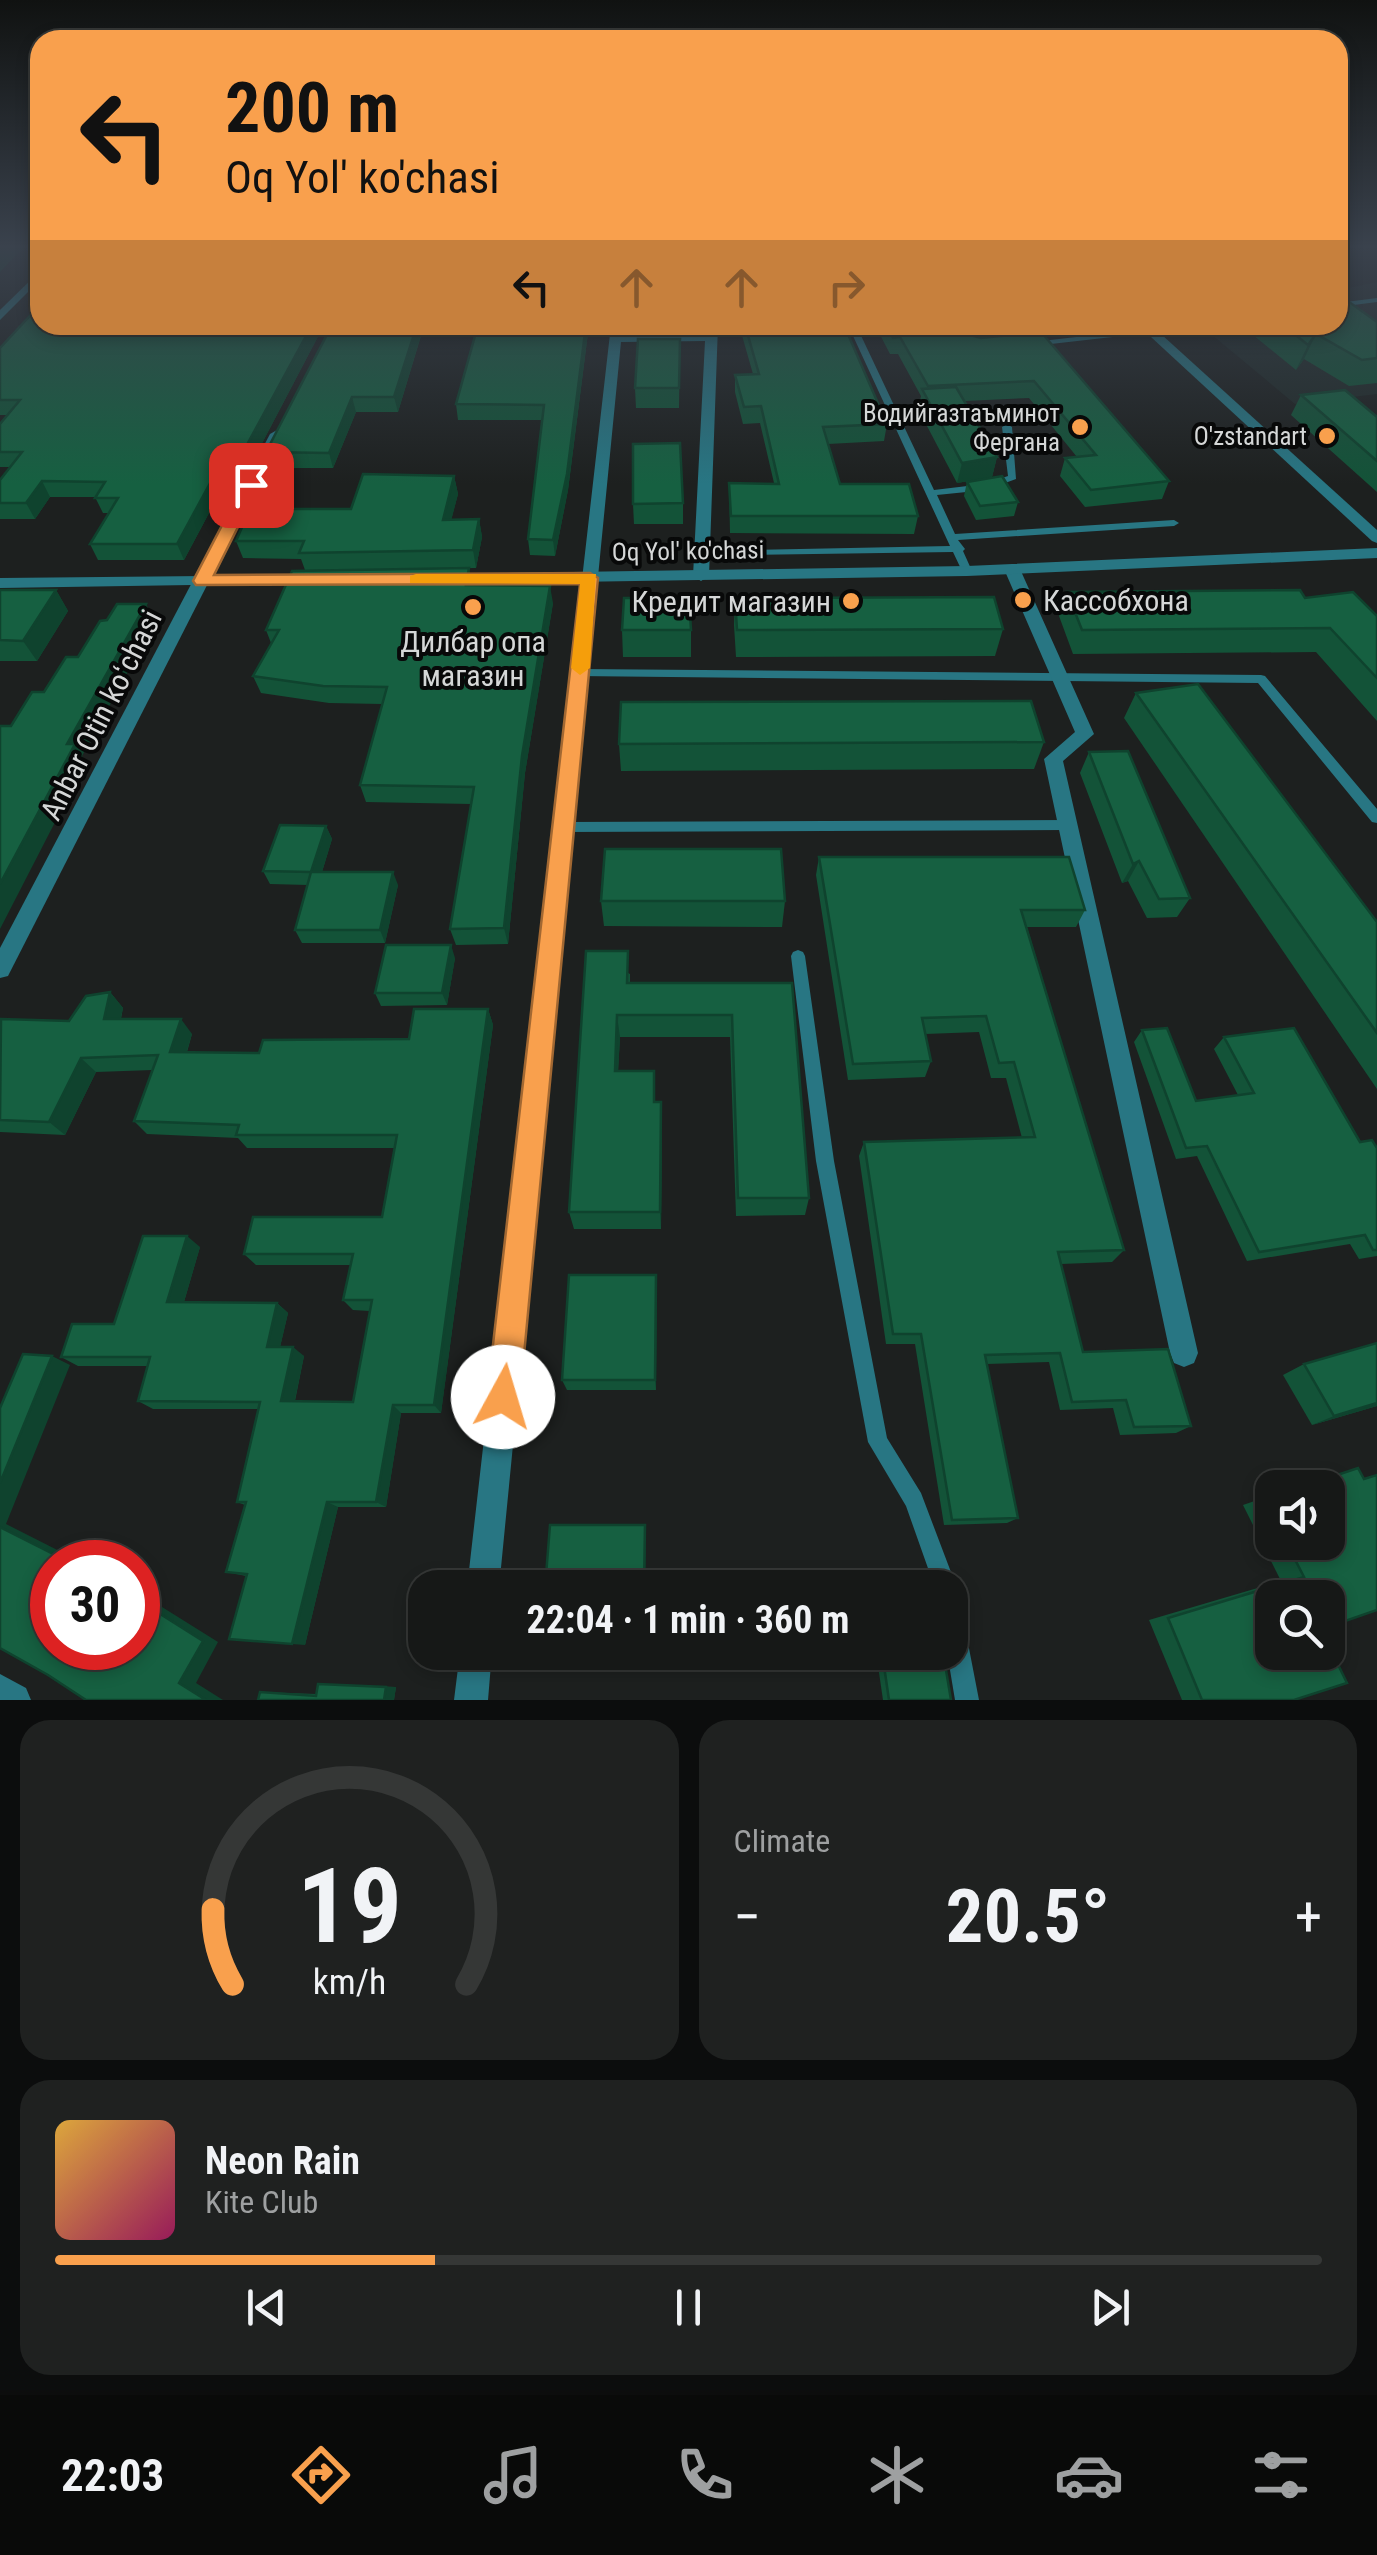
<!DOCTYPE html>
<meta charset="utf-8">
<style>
:root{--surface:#161817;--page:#1f2120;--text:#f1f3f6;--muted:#9ea0a1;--line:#353736;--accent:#f9a04d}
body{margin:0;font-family:"Roboto Condensed",sans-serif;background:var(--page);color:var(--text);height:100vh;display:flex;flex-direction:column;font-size:38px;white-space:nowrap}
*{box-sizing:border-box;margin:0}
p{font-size:32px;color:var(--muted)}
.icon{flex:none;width:55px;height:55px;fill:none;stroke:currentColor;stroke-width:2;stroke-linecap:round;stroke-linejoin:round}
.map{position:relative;height:1700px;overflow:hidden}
.details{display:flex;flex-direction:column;gap:20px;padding:20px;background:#0c0d0d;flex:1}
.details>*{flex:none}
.banner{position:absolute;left:30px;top:30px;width:1318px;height:305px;border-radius:30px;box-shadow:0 5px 15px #0003,0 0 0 2px var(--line);background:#f9a04d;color:#111;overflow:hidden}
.buttons{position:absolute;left:1255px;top:1470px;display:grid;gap:20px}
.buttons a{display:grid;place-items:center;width:90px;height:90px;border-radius:20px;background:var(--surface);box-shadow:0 5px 15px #0003,0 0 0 2px var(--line);font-size:50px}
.speed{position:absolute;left:30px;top:1540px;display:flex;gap:20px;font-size:50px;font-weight:700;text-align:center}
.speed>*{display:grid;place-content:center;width:130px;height:130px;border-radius:50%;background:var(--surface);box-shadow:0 5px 15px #0003,0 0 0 2px var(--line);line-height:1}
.speed .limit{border:15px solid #d22;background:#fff;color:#111}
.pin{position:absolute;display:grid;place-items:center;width:85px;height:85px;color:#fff;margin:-42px;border-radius:20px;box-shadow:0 5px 15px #0006}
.me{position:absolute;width:110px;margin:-55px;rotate:6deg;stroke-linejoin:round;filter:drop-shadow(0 0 8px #0008)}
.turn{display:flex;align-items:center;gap:35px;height:210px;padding:0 30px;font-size:45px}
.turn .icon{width:130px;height:130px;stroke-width:2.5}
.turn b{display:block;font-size:70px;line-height:85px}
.lanes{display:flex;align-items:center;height:95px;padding:0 30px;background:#0003;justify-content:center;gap:50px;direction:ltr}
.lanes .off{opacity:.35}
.big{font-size:75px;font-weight:700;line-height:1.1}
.details .tile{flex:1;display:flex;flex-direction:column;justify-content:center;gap:15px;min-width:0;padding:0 35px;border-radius:30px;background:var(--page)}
.details .dial{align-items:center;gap:0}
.dial svg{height:260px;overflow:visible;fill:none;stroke:var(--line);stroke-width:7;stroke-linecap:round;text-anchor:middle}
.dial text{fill:var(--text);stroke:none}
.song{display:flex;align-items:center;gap:30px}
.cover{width:120px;height:120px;border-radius:15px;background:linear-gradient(135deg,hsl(40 70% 55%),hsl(330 70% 35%))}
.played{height:10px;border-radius:5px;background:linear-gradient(90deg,var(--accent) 30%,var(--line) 30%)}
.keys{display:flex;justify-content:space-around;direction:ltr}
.heat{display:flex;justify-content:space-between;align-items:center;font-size:55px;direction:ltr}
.details .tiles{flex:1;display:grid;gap:20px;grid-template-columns:1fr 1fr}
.tile:last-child{grid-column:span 2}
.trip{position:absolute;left:408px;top:1570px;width:560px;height:100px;border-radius:30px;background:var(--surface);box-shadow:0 5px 15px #0003,0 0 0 2px var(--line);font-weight:700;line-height:100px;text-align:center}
.menu{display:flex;height:160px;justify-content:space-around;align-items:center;background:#090a09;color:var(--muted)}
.menu .icon{width:70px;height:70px}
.menu .selected{color:var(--accent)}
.menu b{font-size:45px;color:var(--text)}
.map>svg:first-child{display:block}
.built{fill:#202a28}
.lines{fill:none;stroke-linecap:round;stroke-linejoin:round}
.service{fill:#287683;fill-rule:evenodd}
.minor{fill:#287683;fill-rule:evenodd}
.tertiary{fill:#287683;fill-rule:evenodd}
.wall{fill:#135338}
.shaded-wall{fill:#0f432e}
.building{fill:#166041;stroke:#0f432e;stroke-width:2.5}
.route{fill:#f9a04d;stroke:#a26832;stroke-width:2.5}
.slow{fill:#f59e0b}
.poi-dot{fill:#f9a04d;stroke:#080909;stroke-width:4}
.labels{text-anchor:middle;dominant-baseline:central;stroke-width:8;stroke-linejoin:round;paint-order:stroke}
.far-poi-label{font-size:25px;fill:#d5d7d7;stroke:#080909;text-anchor:end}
.far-street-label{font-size:25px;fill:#d5d7d7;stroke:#080909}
.poi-label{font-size:30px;fill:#d5d7d7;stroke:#080909;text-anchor:start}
.street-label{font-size:30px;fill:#d5d7d7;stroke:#080909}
</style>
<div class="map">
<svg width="1377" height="1700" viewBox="0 0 1377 1700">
<rect width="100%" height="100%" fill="#1d201f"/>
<path class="built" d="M1377,282V394L1295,404L1200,325H1338V290Z"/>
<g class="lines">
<g class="service">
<path d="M1377,298V302L1338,307V303Z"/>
<path d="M848,325H856L934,490L984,484L1008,476L1002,427L1007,424L1012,427L1016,479L986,490L937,495L955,534L1174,520L1179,523L1174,526L958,540L965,549L963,551L972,571L967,574L962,571L953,552L742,555L741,553L746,550L950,546Z"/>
<path d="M1180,325H1205L1201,327L1033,346L1029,344L1033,342Z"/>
<path d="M580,669L1261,675L1265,676L1377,809V823L1372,822L1258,683L576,676L574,673Z"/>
<path d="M1067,820L1074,825L1067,830L565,832L558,827L565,822Z"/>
<path d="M798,950L803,952L805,956L834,1161L887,1438L921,1493L957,1588L952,1597L958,1599L961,1607L979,1700H955L947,1652H950V1588H935L906,1506L868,1442L816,1161L791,956L793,952Z"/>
</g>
<g class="minor">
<path d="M40,271V280L0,320V310Z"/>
<path d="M611,325H623L622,334H706V325H718L709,576L701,581L693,576L705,341L621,342L499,1588H467Z"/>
<path d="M277,430L284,434L8,976L0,978V948L270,434Z"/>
<path d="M1012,564L1020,569L1094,734L1063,761L1198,1353L1194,1363L1184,1367L1174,1363L1170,1353L1044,759L1075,732L1004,569Z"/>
<path d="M460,1652H492L488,1700H454Z"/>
<path d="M0,1674L26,1688L31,1700H0Z"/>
</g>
<g class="tertiary">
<path d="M1138,325H1151L1377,530V543L1372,541Z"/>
<path d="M1377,548V558L967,576L444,584L436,579L444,574L967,566Z"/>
<path d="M315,575L321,577V583L0,588V578Z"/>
</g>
</g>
<g class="wall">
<path d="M1377,322V383L1349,386L1304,359L1296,370L1242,326L1338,325Z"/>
<path d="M40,325H324L249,468H233L184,560H98L90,544L109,513H103L95,497H50L35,519H0V480L10,467H0V424L8,415H0V348Z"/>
<path d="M332,325H589L568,490L555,556L530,555L528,539L542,420H458L456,404L478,326H424L398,412H356L333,468H271L266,452Z"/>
<path d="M739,325H844L887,424L884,441L828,444L840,484L918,516L914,534L730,533L729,483H774L760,423L743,424L735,392V375L753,374Z"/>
<path d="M875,325H955L962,333L968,335L955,325H1034L1032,333L1169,481L1162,499L1085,507L1060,476L1065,458L1077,457L1029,398L965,401L997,457L992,477L957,483L918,409L921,396L898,354H890Z"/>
<path d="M680,339L679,408H636L635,388Z"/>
<path d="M1301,395L1377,417V492L1291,415Z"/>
<path d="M454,476L458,494L451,520L479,519L482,537L476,568L305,570L301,559L243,558L236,541L351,509Z"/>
<path d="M967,482L1018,502L1014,516L976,520L964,496Z"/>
<path d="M683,503V524H634L633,504Z"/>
<path d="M472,585L553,603L525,773L508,944L456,945L450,929L471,804L366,802L360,785L382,704L329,703L261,693L253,676L271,643L266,630Z"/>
<path d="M0,590H56L68,611L37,661H0Z"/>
<path d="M1067,592L1305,598L1377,616V721L1316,652L1073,654L1059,616Z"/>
<path d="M735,598L1003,629L995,656L736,657L734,625Z"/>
<path d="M622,630H691V657H623Z"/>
<path d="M1136,693L1377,922V1089L1124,718Z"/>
<path d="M1044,742L1034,769L621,771L619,744Z"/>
<path d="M1089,752L1190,898L1177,917L1147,918L1128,881L1122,883L1080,773Z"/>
<path d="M326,826L332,839L322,872L398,885L385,943H302L295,930L308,885L270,884L263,871Z"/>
<path d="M819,857L1085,910L1076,927H1027L1124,1250L1112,1262L1061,1264L1083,1352L1191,1426L1176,1433L1120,1435L1113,1408L1060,1410L1049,1362L987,1364L1018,1518L1007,1523L944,1525L915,1344H886L859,1156L864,1142L1022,1138L1006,1078H991L979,1032L925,1034L931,1061L925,1077L848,1080L816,875Z"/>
<path d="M601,901H785L782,927L604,926Z"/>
<path d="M586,951L630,974V983H792L809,1198L805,1215L736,1216L730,1037H620L618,1071L655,1102L662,1122L661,1229H574L569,1212Z"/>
<path d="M455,958L447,1005L381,1006L375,993Z"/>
<path d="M110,992L123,1008L121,1019L192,1034L187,1052L259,1053L409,1039L488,1009L493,1025L441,1413H401L386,1507H338L305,1645L246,1576L226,1572L245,1505L237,1502L259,1409H153L138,1401L148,1366H78L61,1357L114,1324L200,1247L184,1302L277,1303L288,1313L280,1347L304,1356L295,1401L353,1402L370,1311L353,1310L343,1300L350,1265H256L244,1254L382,1217L394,1148H247L238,1138L147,1134L134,1121L152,1070L96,1072L65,1135L0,1132V1020L69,1021Z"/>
<path d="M1142,1030L1196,1101L1238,1095L1214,1049L1224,1037L1360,1142L1377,1148V1256L1359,1259L1350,1244L1247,1261L1197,1156L1176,1159L1134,1042Z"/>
<path d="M656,1275V1390H567L562,1380Z"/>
<path d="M1304,1364L1377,1406L1312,1425L1283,1375Z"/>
<path d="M1272,1495V1542H1328V1598L1294,1700H1182L1149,1620L1281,1581L1243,1505Z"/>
<path d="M876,1652H943L951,1700H883Z"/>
<path d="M318,1684H330L396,1687L394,1700H258L260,1692L316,1694Z"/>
</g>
<g class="shaded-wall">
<path d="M0,246H25L0,272Z"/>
<path d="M312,325H324L249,468L243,452Z"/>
<path d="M417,325H424L398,412L394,397Z"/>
<path d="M586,325H589L568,490L555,556L553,540Z"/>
<path d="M1034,325L1031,337L978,342L982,326Z"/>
<path d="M1316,334L1304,359L1296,370L1308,345Z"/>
<path d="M352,397L356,412L333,468L329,453Z"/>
<path d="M227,452L233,468L184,560L177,544Z"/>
<path d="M997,457L992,477L957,483L962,463Z"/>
<path d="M454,476L458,494L447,537L443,520Z"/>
<path d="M42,481L50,497L35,519L26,503Z"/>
<path d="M479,519L482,537L476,568L473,550Z"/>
<path d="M469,568L473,586L466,585Z"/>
<path d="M550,586L553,603L525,773L508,944L504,928L522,756Z"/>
<path d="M56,590L68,611L37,661L23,641Z"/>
<path d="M146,604L155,622L82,756L86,762L0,929V884L67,744Z"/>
<path d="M326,826L332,839L318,885L311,872Z"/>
<path d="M1139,861L1128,881L1122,883L1133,864Z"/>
<path d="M393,872L398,885L385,943L380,930Z"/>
<path d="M451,945L455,958L447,1005L442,993Z"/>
<path d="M110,992L123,1008L117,1034L104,1019Z"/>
<path d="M488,1009L493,1025L441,1413L434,1405Z"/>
<path d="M617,1015L620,1037L617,1092L615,1071Z"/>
<path d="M181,1019L192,1034L182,1067L170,1052Z"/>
<path d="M81,1058L96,1072L65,1135L49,1122Z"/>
<path d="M661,1102L662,1122L661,1229L660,1212Z"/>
<path d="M187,1236L200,1247L181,1312L167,1302Z"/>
<path d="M656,1275L657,1288L656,1390L655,1380Z"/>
<path d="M277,1303L288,1313L278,1356L267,1347Z"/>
<path d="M293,1347L304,1356L293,1409L281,1401Z"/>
<path d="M52,1356L70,1365L6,1524L81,1562H69L0,1527V1483Z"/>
<path d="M1377,1403V1406L1312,1425L1334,1416Z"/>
<path d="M393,1405L401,1413L386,1507L376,1502Z"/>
<path d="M327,1502L338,1507L305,1645L292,1644Z"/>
<path d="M645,1525L646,1530L645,1588H644Z"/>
<path d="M138,1592L218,1642L196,1683L223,1700H206L179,1683L138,1600Z"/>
<path d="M386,1687H396L394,1700H384Z"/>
</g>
<g class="building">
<path d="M1338,294L1377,322V358L1362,360L1316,334L1308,345L1283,325H1338Z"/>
<path d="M40,305V325H312L243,452H227L177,544H90L118,498H95L105,482L42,481L26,503H0V480L22,452H0V424L20,400H0V348Z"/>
<path d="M332,325H417L394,397H352L329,453L266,452Z"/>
<path d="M478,325H586L567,474L553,540L528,539L544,405L456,404Z"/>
<path d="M745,325H844L887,424L823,427L840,484H909L918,516H731L729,483L779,484L761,406L744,407L735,375L759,374Z"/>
<path d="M886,325H955L962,333L981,338L1041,332L1169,481L1091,490L1065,458L1096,455L1034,381L928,386L900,337L893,338Z"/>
<path d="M638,339H680L679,388H635Z"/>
<path d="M956,387L997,457L962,463L922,389Z"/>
<path d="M1345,390L1377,417V461L1301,395Z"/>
<path d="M680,443L683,503L633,504V444Z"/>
<path d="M363,474L454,476L443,520L479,519L473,550L299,553L304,541H236L250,509H351Z"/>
<path d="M1002,476L1018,502L980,506L967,482Z"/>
<path d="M469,568L466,585L550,586L522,756L504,928L450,929L474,787L360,785L387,687L323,686L253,676L279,630H266L292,571Z"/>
<path d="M0,590H56L23,641L0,640Z"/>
<path d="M1300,590L1305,598L1353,592L1377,616V678L1330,628L1082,630L1067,592Z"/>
<path d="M994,597L1003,629L737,630L735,598Z"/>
<path d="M624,598H689L691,630H622Z"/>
<path d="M117,604H146L67,744H75L0,884V726H11L32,692H44L66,657H78L100,621L107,620Z"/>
<path d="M1198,684L1377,922V1033L1136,693Z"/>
<path d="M1031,701L1044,742L619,744L621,702Z"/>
<path d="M1128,751L1190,898L1159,899L1139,861L1133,864L1089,752Z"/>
<path d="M280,825L326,826L311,872L263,871Z"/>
<path d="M605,849H781L785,901H601Z"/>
<path d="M819,857H1069L1085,910H1021L1124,1250L1058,1252L1083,1352L1168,1349L1191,1426L1134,1427L1126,1400L1072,1402L1060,1353L985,1355L1018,1518L952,1520L921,1334H893L864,1142L1035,1137L1014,1062L999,1063L986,1016L922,1018L931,1061L853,1064Z"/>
<path d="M311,872H393L380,930H295Z"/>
<path d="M386,945H451L442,993H375Z"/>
<path d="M586,951H628L627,983H792L809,1198H738L732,1015H617L615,1071H654V1102H661L660,1212H569Z"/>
<path d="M110,992L104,1019H181L170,1052L259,1053L263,1040L409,1039L414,1009H488L434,1405H393L376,1502H327L292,1644L229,1639L247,1574L226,1572L246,1502H237L260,1402L138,1401L150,1357H61L72,1324H114L143,1236H187L167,1302L277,1303L267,1347H293L281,1401L353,1402L372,1300H343L353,1254H244L253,1217H382L397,1135H236L239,1125L134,1121L158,1055L81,1058L49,1122L0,1120L1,1019L69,1021L86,996Z"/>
<path d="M1167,1028L1196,1101L1254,1093L1224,1037L1294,1028L1360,1142L1372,1140L1377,1148V1250H1373L1365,1235L1259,1252L1207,1146L1186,1148L1142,1030Z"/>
<path d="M569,1275H656L655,1380H562Z"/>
<path d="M1377,1343V1403L1334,1416L1304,1364Z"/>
<path d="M23,1354L52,1356L0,1483V1408Z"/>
<path d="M1358,1468L1364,1479L1377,1475V1610L1328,1627V1598H1272V1652H1328V1644L1347,1683L1294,1700H1202L1168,1618L1304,1577L1286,1542H1328V1488H1298Z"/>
<path d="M1272,1496V1516L1264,1499Z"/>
<path d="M550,1525H645L644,1588H545Z"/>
<path d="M0,1527L69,1562H52V1648H138V1600L203,1641L179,1683L206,1700H86L48,1675L0,1648Z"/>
<path d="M541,1652H642V1664H540Z"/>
<path d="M882,1652H943L951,1700H889Z"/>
<path d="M318,1684L386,1687L384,1700H258L260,1692L316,1696Z"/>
</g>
<linearGradient id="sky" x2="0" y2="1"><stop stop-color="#101211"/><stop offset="0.51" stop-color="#3a424d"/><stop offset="1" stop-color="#3a424d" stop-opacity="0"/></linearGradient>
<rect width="1377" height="484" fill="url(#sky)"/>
<path class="route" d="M251,480L259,485L214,575L590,573L598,578L520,1397L515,1409L503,1414L492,1409L487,1397L580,584L196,585L193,581L243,485Z"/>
<path class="slow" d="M416,574H596L590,668L580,675L571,668L580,584L410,583V576Z"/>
<g class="poi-dot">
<circle cx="1080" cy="427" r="10"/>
<circle cx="1327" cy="436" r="10"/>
<circle cx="1023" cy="600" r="10"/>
<circle cx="851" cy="601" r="10"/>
<circle cx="473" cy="607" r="10"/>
</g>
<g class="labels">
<g class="far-poi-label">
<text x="1060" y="413">Водийгазтаъминот<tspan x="1060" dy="29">Фергана</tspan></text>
<text x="1307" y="436">O'zstandart</text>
</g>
<g class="far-street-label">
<text transform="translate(688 551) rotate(-1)">Oq Yol' ko'chasi</text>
</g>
<g class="poi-label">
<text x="1043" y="600">Кассобхона</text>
<text x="831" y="601" text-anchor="end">Кредит магазин</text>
<text x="473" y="641" text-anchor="middle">Дилбар опа<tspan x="473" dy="34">магазин</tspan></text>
</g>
<g class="street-label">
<text transform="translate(101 715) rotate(-63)">Anbar Otin koʻchasi</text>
</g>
</g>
</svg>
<div class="buttons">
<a><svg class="icon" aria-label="sound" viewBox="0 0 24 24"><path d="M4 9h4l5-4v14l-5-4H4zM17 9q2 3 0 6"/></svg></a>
<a><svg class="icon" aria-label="search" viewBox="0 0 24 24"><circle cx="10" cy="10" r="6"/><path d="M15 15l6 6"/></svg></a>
</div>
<div class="speed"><div class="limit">30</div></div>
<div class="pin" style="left:251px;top:485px;background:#d93025"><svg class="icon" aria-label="arrive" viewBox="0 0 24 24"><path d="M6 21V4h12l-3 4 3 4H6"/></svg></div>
<svg class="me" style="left:503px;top:1397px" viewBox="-20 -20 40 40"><circle r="19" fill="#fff"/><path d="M0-13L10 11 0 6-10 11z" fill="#f9a04d"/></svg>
<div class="trip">22:04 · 1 min · 360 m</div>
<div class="banner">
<div class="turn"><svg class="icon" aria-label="left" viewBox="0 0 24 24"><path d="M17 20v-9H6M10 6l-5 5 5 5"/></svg><div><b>200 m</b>Oq Yol' ko'chasi</div></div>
<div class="lanes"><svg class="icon" aria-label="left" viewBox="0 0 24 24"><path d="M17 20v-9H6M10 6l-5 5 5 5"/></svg><svg class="icon off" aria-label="ahead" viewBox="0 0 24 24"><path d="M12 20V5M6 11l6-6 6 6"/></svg><svg class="icon off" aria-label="ahead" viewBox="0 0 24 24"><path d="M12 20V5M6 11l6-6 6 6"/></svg><svg class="icon off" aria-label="right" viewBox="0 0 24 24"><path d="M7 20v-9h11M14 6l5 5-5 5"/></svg></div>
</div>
</div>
<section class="details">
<div class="tiles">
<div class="tile dial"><svg viewBox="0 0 100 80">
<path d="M14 69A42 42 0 1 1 86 69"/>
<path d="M14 69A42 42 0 0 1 8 46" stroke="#f9a04d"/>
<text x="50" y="56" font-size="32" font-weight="700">19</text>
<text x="50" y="72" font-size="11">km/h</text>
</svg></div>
<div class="tile"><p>Climate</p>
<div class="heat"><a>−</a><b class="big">20.5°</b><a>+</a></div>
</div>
<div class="tile">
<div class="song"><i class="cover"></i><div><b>Neon Rain</b><p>Kite Club</p></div></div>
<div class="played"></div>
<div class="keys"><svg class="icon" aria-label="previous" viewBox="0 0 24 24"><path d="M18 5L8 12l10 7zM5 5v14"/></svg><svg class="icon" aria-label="pause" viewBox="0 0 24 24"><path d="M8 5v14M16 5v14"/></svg><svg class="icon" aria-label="next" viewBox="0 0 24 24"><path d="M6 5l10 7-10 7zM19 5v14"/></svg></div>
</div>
</div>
</section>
<nav class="menu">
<b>22:03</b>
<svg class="icon selected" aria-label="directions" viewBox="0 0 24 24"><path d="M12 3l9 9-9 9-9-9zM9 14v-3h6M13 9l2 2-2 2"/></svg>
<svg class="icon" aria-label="music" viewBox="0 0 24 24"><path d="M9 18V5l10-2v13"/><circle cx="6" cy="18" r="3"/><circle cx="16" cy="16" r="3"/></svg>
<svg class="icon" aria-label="phone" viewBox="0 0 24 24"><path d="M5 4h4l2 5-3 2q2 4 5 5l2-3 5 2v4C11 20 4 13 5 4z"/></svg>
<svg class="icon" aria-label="climate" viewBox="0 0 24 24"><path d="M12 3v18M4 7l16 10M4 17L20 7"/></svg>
<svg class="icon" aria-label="car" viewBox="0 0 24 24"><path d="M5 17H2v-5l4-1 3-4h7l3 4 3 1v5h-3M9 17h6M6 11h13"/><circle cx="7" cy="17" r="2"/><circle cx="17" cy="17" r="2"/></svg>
<svg class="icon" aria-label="filters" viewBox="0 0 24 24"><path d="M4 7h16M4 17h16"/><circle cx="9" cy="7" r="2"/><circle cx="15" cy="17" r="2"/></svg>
</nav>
